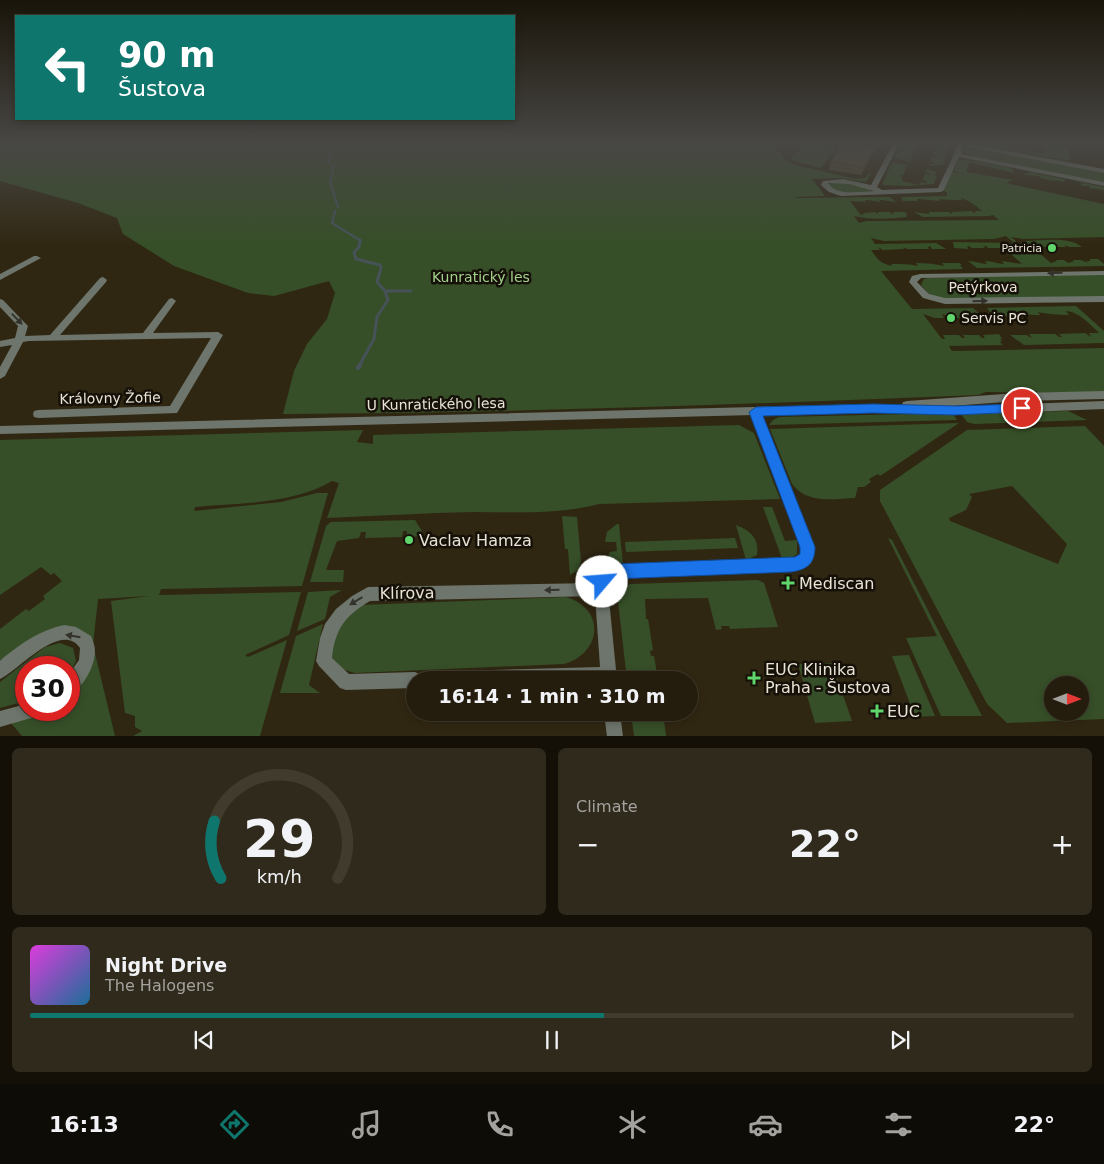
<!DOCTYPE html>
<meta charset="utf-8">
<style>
:root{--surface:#241d0e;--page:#302a1c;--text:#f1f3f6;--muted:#a3a29e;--line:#413b2e;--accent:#0f766e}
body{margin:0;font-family:"DejaVu Sans",sans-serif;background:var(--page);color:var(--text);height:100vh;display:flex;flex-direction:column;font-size:19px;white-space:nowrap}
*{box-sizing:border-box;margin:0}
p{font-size:16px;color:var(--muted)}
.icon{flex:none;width:28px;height:28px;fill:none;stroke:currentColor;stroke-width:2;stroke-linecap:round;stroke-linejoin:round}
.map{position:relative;height:736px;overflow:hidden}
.sheet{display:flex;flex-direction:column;gap:12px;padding:12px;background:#141008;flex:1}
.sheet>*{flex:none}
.guide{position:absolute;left:15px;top:15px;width:500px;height:105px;border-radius:0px;box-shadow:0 2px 8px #0003,0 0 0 1px var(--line);background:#0f766e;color:#fff;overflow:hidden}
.needle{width:32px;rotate:90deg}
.controls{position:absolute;left:1044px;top:676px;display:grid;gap:10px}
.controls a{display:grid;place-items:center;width:45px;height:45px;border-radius:50%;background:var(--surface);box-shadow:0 2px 8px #0003,0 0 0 1px var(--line);font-size:25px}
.speed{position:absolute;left:15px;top:656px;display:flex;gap:10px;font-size:25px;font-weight:700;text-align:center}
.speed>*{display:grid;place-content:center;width:65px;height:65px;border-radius:50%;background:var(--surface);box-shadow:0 2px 8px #0003,0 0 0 1px var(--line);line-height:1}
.speed .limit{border:8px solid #d22;background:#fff;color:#111}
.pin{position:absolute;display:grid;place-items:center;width:42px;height:42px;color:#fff;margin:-21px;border:2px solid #fff;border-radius:50%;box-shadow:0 1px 5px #0007}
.me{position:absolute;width:55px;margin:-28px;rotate:63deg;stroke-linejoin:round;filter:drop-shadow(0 0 4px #0008)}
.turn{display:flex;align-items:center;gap:18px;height:105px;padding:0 20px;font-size:22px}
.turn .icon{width:65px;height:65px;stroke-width:2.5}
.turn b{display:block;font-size:35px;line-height:42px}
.big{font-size:38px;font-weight:700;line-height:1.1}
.sheet .tile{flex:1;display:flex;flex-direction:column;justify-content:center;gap:8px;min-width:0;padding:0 18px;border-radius:8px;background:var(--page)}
.sheet .dial{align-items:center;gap:0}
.dial svg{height:130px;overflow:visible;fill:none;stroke:var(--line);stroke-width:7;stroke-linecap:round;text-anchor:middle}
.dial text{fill:var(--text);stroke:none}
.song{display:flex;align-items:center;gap:15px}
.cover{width:60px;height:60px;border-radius:8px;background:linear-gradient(135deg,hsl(300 70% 55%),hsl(200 70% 35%))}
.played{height:5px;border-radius:2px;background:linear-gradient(90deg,var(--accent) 55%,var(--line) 55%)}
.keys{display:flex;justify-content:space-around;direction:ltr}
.heat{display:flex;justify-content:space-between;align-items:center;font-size:28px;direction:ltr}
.sheet .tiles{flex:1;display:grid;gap:12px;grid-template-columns:1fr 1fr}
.tile:last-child{grid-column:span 2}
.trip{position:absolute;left:406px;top:671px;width:292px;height:50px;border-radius:25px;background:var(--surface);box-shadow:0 2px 8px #0003,0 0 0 1px var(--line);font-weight:700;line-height:50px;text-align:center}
.tab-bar{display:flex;height:80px;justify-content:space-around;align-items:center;background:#0e0c06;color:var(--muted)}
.tab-bar .icon{width:35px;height:35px}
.tab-bar .active{color:var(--accent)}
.tab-bar b{font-size:22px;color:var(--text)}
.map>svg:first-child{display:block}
.green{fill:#364f28;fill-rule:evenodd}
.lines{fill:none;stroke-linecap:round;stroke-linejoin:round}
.stream-far2{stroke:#465258;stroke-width:2.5}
.stream-far1{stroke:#465258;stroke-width:3}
.stream{stroke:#465258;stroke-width:4.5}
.minor{fill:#6d756c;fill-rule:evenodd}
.tertiary{fill:#6d756c;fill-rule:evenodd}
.wall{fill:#4f4733}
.shaded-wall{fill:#403929}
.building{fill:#5c523b;stroke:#403929}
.oneway{fill:#34332b}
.route{fill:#1a73e8;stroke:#114b97}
.poi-dot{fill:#5fd56b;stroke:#151008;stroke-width:2}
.labels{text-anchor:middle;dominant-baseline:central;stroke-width:5;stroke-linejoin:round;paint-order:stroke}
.far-poi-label{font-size:11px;fill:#e9e3d6;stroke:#151008;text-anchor:end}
.park-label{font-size:14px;fill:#a5d28d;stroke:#151008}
.street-label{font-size:14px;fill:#e9e3d6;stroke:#151008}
.poi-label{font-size:14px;fill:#e9e3d6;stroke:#151008;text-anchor:start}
.near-poi-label{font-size:16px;fill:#e9e3d6;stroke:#151008;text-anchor:start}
.near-street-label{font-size:16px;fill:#e9e3d6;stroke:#151008}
</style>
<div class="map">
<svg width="1104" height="737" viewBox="0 0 1104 737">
<rect width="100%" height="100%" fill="#302712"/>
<g class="green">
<path d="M0,144H774L786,161L795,165L856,179L865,178L869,173L871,174L866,182L841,178L812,179L825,196L795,197L796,198L890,197L896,202L881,200H879L881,202L867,200H865L866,202L850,201L861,215L864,214L863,213L875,212L878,214V212H890L892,214H894L893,212H905L907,214L906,217C889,219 871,220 854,216L859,223L866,221L999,220L993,215L989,216L923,217L914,212L929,214V212H949L952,214V212L971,211L974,213H976L974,211H982C974,204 969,200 960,198L962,200C954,200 946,200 939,199L940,201L919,199H917L918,201H903L901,197L947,196V192L941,190L949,171L964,174L954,171L958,160H969L1012,168L1014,173L969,162L966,172L1013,180L1006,183L1104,204V237L1023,239L1011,237L1019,244L1025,241C1042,241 1068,236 1082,247H1069L1064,245L1066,247H1052L1048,245L1049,247L1031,246L1051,263L1057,261L1056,260H1064L1068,263L1074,261L1073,260H1081L1088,263L1086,261H1090V259H1098L1104,264V266L977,268L968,261C975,261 981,264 987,264L985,261C992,261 998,264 1004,264L1002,261L1022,264L1002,246H1000L1002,248H988L986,246H983L985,248H972L969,246L967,247L969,249L954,248L953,242L1014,243L1006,236L994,239L884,241L871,238L875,244L936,243L946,249H932L930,246L928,247L929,249H907L903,247L904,249L883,250L878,247L880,250H871C879,261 880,263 892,266L891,264C901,264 910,264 918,266L916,263C927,263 936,264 944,266L942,263H959L962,265H960L963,269L881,271L912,309L973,308L983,317C975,318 968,314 961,314L964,318H954L942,314L944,318H935L923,314L942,339H945L943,335H959L962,338H965L963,335H979L982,338H985L983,335L999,334L1002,339H1000L1002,341L1000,342L1003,345L949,346L952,351L1104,348V392L1038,393L986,392L978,395C746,404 515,413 283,414L294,371L307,344L327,319L335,293L329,281L274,296L248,293L174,266L123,234L117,218L78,203L0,181Z"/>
<path d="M803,144H820L835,148L821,168L790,160Z"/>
<path d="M901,144L917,145L914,151H911L914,152L911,158L907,157L911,158L909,162L895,157Z"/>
<path d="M933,144L949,147L943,165L929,166L930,164H935L931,161L932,157H938L933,154L935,150L941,151L935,147V145Z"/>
<path d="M998,144L1029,150L1032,152L1045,153V148L1038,146L1037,144L1068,148L1070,161L982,145Z"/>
<path d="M967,147L1104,172V182L975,157L963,152L962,149Z"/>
<path d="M895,163L907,165L906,167H902L906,168L903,175H899L902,176V181L919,185L920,182L928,183L923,179L925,174L931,175L926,172L927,169L936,172L935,176H937L934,184L909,186L882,185L891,164Z"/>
<path d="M1029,172L1104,187V190L1090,188L1089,186H1082L1081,183L1065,179L1064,182L1057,180L1056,181L1040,178L1039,176L1023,175Z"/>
<path d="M832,182L846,183L870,189V191C857,193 839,195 828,185Z"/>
<path d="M1104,274V297L950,300L930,295L921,285L924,279L929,278Z"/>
<path d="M1076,306L1104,331V343L1024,345L1010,335H1026L1032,338L1029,334H1055L1059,337H1062L1059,334L1085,333L1091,337L1089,333H1099C1089,323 1079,312 1066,311L1069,315C1057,315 1048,314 1038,312L1040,315C1029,315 1019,314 1009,312L1012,316H993L987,308Z"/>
<path d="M1068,411L1087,420L974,424L967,422L961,414Z"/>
<path d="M908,414H953L957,420L769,425L773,420L779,417Z"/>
<path d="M959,423L880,476L878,474L869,479L871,482L864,487H858L855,498C833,499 807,504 792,484L770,429Z"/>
<path d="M739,425L754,433L780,499L599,504C557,515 516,512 473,512C424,513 375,516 327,518L339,483L332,481C295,504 237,503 195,507L194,511L281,502L317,493H328L302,586L161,589L159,595L301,592L289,635L245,655L248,657L287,640L260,736H133L142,731L135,727V716L125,713L111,601L149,596L98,599L93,645L115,736H22L10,722L28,717L42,710H69V695L87,672L79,631L0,666V629L26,609L29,611L45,599L43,596L62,581L54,573L51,575L41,567L0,595V440L363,430L357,442L373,444V435Z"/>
<path d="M1085,426L1104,446V719L1007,723L987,704L880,501V490L967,430ZM1012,486L1067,544L1058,564L950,521L949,518L966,510L972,497L969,494ZM1052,685H1080V712H1052Z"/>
<path d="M763,507H772L785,541L797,540V554L790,559L783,561Z"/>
<path d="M562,516L577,517L581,561L578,570L570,575L568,549H565Z"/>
<path d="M415,520L423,533V536L407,537V531H403L402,537L365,538L366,532H361L359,538L337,541L326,570H344L343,582H310L326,526L331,522Z"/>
<path d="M617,524H619L623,565L612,561L608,556L610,552L617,551L616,542H605L607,532Z"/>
<path d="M736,525C751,531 759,538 757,555L746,560Z"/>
<path d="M735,538L738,548L626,552L625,542Z"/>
<path d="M888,538L892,540L982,716H941L906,638L937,636Z"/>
<path d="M758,580L764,583L778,627L730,629L729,626H721L722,629L716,630L708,598L645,599L646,619H648L653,650L650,651L651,656H654L658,680H627L618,601L621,590L630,584Z"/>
<path d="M342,590L330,597L325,619L297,631L308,592Z"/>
<path d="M566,597C606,609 602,653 564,664L355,673L342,669L330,656L331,634L361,605Z"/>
<path d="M323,624L309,685L320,693H280L296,636Z"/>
<path d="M60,643L73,648L76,661L69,674V668H26V701L0,708V682L45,647Z"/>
<path d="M909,655L935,716L915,717L892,656Z"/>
<path d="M832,663L852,721L815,723L798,664Z"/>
<path d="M631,713H663L666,736H634Z"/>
</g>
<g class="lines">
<g class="stream-far2">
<path d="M324,144L330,153L328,162L334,167L330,182L338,207"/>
<path d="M335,211L332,223L361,241"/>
</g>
<g class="stream-far1">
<path d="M360,240L359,247L354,252L356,259L380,265L381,268L377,282L385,291"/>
<path d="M385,291H411"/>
<path d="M359,366L374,339L377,317L388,300L385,291"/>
</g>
<path class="stream" d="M358,368L360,365"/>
<g class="minor">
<path d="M893,144H899L877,187L882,190L938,188C944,174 954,158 957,144H971L1104,169V173L963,146L961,154L1104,182V186L959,157L944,190L941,192L841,196L829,192L821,185L823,181L843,179L871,185ZM828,183L849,184L874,191C860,191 837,197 828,183Z"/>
<path d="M34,256H37L41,258L0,280V274Z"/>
<path d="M1104,271V275L921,278L917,282L929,294L945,298L1104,296V302L945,304L923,298L909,282L912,276L920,274Z"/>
<path d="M103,277L107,280L106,282L60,335L143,333L169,299L172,298L176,301L153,333L218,332L223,335L177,413L38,418L34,417L33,414L34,411L38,410L170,406L211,338L29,341L23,342L5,376L0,379V367L12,345L0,347V341L15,338L18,326L0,307V299L3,300L26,324L28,326L25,336L50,335L100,278Z"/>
<path d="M756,407L760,408L761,411L813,543C816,562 812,568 791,571L614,578L610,582L608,589L617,680H415V688L346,690L340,688L319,666L316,661L320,638L325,624L336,609L352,596L368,587L596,583L601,572L613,566L795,558L801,554L799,543L751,411L752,408ZM595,596L600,667L424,672L419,674L415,672L349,674L332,658C335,629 345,616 370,601Z"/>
<path d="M64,625L76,627L91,636C93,641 95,646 95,651C95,666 83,689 69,694V674L79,660L80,648C61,620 18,671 0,679V661L3,658C22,643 40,630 64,625Z"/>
<path d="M26,704V710H40L38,716L0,727V711Z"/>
<path d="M604,712H620L623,737H607Z"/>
</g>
<path class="tertiary" d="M1104,391V399L1018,401L938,407L1104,401V409L955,415L873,412L0,434V426L873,404L902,405L903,402L907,401L1018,393Z"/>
</g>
<path class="wall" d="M875,149L872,157L861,175L829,170L831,161Z"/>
<path class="shaded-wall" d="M875,149L872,157L861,175L864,167Z"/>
<path class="building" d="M843,144H858L875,149L864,167L831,161Z"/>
<defs><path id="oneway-solid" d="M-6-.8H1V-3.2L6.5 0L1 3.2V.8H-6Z" transform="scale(1.25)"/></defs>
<g class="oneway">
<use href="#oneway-solid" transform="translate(1055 273) rotate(179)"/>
<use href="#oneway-solid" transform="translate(980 301) rotate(-1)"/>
<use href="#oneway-solid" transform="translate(17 319) rotate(46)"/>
<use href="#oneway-solid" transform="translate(552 590) rotate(179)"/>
<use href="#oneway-solid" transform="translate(356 601) rotate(149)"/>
<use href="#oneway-solid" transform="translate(73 636) rotate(-170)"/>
</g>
<linearGradient id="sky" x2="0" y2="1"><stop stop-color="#1a150a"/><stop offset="0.58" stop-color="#484744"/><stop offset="1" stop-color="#484744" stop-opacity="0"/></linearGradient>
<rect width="1104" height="247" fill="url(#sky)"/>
<path class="route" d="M873,404L955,406L1022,404L1028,408L1022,412L955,415L873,413L763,416L815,547C815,563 807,570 791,572L613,579L608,587L602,589L597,587L594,582L603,568L613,564L795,557L800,554V547L749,412L756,407Z"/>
<g class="poi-dot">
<circle cx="1052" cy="248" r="5"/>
<circle cx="951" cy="318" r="5"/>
<circle cx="409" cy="540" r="5"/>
<path d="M785.5 575.5h5v5h5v5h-5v5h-5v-5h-5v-5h5z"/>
<path d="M751.5 670.5h5v5h5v5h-5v5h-5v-5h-5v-5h5z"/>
<path d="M874.5 703.5h5v5h5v5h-5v5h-5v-5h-5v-5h5z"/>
</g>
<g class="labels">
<g class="far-poi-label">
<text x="1042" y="248">Patricia</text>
</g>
<g class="park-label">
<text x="481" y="277">Kunratický les</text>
</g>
<g class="street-label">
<text x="983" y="287">Petýrkova</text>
<text transform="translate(110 398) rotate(-1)">Královny Žofie</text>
<text transform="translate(436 404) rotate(-1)">U Kunratického lesa</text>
</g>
<g class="poi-label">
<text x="961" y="318">Servis PC</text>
</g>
<g class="near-poi-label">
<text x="419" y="540">Vaclav Hamza</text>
<text x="799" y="583">Mediscan</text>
<text x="765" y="669">EUC Klinika<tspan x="765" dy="18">Praha - Šustova</tspan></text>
<text x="887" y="711">EUC</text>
</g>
<g class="near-street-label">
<text transform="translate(407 593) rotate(-1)">Klírova</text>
</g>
</g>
</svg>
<div class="controls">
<a><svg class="needle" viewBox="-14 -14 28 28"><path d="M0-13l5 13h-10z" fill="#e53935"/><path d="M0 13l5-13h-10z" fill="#a3a29e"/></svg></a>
</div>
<div class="speed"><div class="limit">30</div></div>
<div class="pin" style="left:1022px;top:408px;background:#d93025"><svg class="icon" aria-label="arrive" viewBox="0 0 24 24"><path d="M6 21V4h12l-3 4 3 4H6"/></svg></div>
<svg class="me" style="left:602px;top:582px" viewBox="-20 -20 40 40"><circle r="19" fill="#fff"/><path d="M0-13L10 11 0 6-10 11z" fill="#1a73e8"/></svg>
<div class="trip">16:14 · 1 min · 310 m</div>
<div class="guide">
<div class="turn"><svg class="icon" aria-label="left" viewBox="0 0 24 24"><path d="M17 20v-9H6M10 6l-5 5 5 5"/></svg><div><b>90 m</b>Šustova</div></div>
</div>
</div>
<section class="sheet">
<div class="tiles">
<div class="tile dial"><svg viewBox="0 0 100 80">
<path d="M14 69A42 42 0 1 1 86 69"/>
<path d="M14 69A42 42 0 0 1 10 34" stroke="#0f766e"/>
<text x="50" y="56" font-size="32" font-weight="700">29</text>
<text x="50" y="72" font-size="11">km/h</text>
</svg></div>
<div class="tile"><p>Climate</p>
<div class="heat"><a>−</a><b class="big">22°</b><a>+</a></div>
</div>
<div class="tile">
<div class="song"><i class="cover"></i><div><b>Night Drive</b><p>The Halogens</p></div></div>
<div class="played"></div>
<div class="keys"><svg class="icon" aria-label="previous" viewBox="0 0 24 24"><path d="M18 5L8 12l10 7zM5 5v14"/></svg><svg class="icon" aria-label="pause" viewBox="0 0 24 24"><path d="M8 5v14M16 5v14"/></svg><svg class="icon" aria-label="next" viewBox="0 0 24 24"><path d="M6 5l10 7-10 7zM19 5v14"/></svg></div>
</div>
</div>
</section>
<nav class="tab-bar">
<b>16:13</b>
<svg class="icon active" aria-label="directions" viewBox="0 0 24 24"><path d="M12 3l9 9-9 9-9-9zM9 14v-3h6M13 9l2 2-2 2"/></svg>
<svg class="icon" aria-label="music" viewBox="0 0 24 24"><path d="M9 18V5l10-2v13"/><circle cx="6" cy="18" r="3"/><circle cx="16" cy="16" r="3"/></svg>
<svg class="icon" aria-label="phone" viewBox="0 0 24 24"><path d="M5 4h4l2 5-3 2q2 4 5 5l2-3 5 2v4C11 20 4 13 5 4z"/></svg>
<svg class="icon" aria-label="climate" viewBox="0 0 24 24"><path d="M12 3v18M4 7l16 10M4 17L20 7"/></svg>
<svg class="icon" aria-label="car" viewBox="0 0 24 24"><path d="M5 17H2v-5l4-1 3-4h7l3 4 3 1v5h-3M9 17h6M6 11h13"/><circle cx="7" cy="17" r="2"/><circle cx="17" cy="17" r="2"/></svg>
<svg class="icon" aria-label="filters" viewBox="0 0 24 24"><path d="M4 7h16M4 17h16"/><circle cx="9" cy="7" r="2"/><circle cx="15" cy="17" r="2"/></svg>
<b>22°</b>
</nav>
